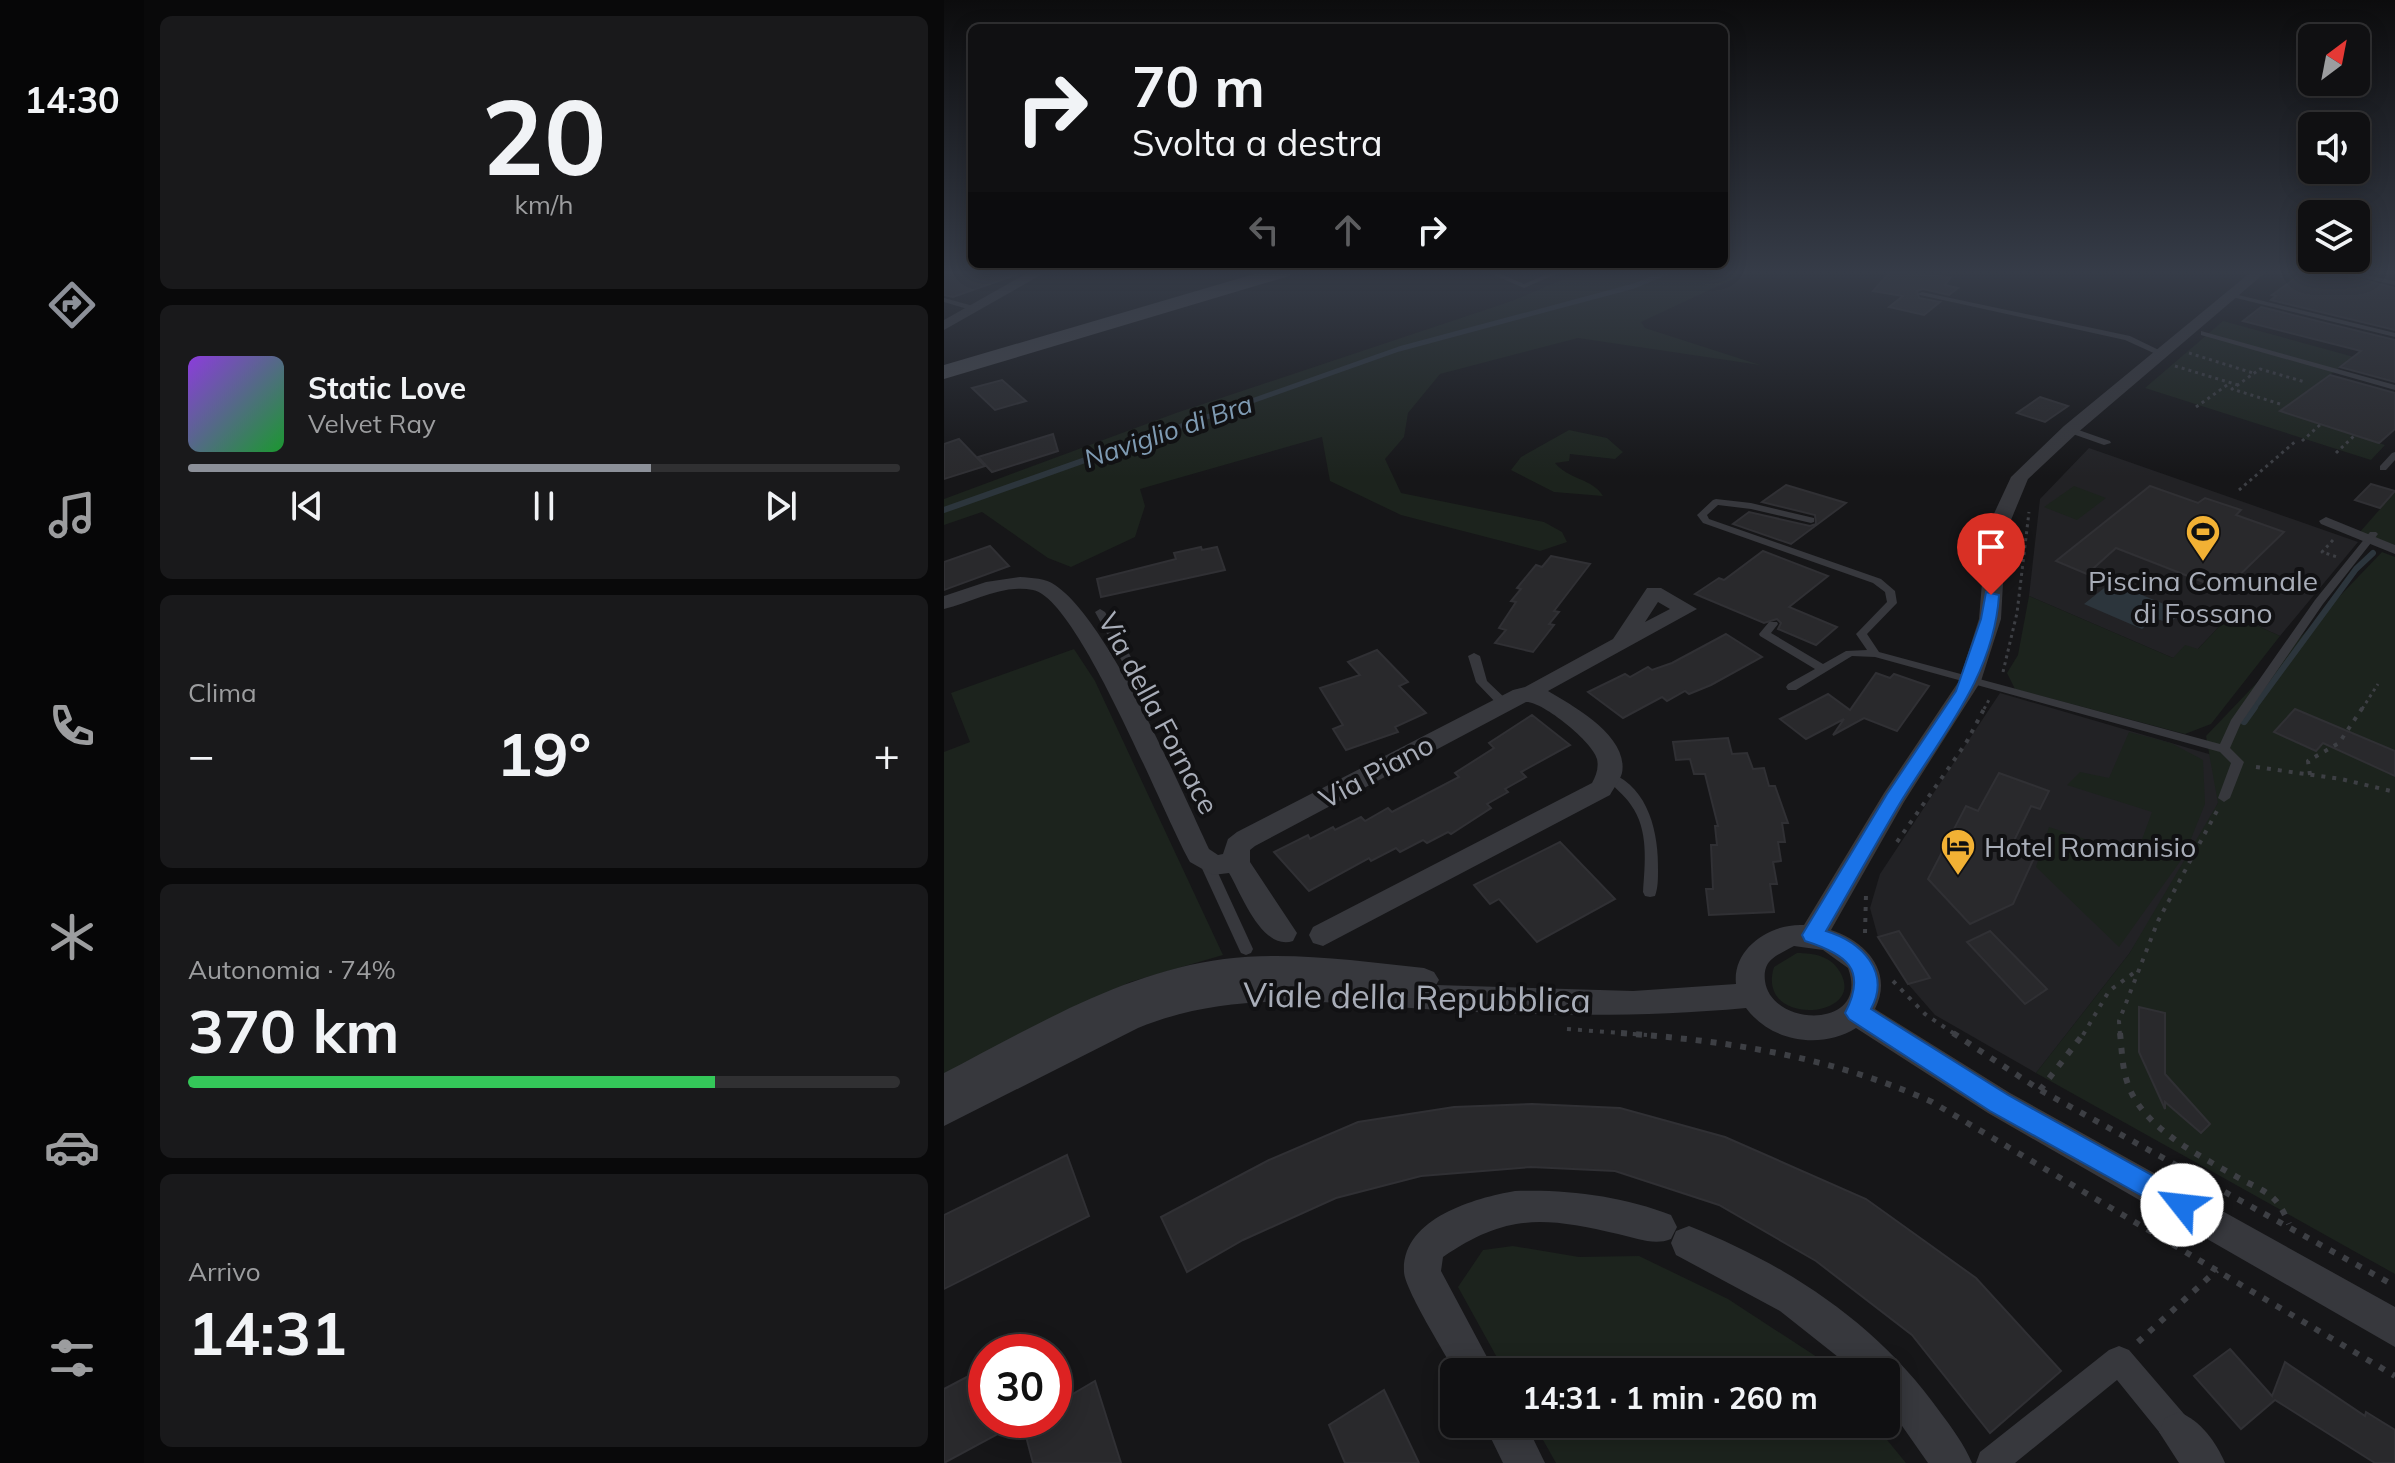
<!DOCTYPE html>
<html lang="it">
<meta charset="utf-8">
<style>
:root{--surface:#101012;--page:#19191b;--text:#f1f3f6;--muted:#9c9d9f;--line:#303032;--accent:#8c9099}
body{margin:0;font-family:Mulish,sans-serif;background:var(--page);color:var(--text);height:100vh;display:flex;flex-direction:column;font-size:30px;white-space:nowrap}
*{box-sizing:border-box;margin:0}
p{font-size:26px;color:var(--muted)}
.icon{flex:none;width:44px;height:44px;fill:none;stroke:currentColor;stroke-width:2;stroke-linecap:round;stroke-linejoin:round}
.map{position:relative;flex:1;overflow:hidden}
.panel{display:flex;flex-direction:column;gap:16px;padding:16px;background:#09090a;width:800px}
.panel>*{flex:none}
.guide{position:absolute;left:24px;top:24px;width:760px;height:244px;border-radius:12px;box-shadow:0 4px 20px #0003,0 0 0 2px var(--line);background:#101012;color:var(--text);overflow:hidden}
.needle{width:52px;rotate:32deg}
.buttons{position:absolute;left:1354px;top:24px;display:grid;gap:16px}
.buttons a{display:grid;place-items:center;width:72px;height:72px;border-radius:12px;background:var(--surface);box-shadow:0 4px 20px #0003,0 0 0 2px var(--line);font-size:40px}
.speed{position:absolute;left:24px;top:1334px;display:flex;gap:16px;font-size:40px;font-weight:700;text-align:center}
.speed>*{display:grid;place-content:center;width:104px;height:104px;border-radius:50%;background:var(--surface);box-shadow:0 4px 20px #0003,0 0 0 2px var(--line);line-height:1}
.speed .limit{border:12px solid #d22;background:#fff;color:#111}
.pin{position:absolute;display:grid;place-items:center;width:68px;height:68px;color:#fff;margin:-82px -34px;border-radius:50% 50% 50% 0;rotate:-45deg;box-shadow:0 0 8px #0007}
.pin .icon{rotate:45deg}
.me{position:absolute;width:88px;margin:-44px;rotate:299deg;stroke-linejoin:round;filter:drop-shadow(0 0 6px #0008)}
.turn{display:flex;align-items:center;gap:28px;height:168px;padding:0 32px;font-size:36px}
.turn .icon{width:104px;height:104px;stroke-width:2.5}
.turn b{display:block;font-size:56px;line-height:68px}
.lanes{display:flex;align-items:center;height:76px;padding:0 32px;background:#0003;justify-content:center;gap:40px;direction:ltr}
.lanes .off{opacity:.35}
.big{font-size:60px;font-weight:700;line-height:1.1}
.panel .card{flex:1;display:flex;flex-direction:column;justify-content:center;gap:12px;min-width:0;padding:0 28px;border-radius:12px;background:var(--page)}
.panel .dial{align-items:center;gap:0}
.dial b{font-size:104px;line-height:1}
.song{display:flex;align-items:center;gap:24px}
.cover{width:96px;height:96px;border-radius:12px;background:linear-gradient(135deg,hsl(270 70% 55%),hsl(130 70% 35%))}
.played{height:8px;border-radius:4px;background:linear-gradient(90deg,var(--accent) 65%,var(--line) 65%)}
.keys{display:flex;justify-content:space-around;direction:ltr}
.heat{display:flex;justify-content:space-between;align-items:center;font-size:44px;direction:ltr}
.charge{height:12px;border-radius:6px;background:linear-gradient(90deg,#34c759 74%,var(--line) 0)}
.trip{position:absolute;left:496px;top:1358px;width:460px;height:80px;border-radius:12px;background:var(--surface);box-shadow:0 4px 20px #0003,0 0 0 2px var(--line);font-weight:700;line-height:80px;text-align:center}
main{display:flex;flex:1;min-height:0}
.menu{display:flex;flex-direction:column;width:144px;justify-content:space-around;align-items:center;background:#060607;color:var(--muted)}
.menu .icon{width:56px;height:56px}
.menu .current{color:var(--accent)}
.menu b{font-size:36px;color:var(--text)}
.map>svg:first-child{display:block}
.built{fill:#222225}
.green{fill:#1c231d}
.water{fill:#2c353c}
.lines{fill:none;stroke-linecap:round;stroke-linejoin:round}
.stream-far2{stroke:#2c353c;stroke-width:5}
.stream-far1{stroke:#2c353c;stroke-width:6}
.stream{stroke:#2c353c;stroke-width:8}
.building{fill:#29292c;stroke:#303034;stroke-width:2}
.path-far2{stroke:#3d3f44;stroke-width:3;stroke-dasharray:3 4;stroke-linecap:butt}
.path-far1{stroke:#3d3f44;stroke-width:4;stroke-dasharray:4 7;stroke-linecap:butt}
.path{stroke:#3d3f44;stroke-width:6;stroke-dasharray:6 9;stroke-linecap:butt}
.service{fill:#37383d;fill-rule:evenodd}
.pedestrian{fill:#37383d;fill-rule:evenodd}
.minor{fill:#37383d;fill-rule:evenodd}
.secondary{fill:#45474d;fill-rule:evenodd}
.route{fill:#1a73e8;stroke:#114b97;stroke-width:2}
.labels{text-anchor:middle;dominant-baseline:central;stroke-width:8;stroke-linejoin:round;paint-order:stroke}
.far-water-label{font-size:26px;font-style:italic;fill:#7f9bb3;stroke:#111113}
.poi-label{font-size:28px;fill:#a8adb8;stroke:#111113}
.street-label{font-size:28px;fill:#a8adb8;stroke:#111113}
.near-street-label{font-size:34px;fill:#a8adb8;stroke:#111113}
</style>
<main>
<nav class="menu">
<b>14:30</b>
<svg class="icon current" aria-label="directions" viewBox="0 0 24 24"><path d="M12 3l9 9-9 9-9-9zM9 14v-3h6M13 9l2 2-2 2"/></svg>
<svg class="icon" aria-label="music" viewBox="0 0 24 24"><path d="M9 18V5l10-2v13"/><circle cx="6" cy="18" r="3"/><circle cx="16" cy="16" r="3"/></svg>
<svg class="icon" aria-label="phone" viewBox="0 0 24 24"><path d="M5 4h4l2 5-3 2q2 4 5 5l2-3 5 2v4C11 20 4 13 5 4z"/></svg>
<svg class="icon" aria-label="climate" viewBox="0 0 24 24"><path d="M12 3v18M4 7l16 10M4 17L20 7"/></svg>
<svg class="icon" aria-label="car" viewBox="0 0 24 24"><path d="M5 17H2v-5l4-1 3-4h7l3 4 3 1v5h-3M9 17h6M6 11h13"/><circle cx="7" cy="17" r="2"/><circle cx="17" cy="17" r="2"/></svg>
<svg class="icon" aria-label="filters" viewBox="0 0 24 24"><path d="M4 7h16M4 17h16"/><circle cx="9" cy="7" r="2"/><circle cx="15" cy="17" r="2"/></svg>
</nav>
<section class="panel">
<div class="card dial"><b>20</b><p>km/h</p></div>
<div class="card">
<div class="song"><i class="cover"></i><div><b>Static Love</b><p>Velvet Ray</p></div></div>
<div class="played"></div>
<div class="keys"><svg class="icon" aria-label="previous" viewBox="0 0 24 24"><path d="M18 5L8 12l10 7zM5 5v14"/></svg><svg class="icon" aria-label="pause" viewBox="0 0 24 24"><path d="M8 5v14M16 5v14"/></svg><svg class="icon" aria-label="next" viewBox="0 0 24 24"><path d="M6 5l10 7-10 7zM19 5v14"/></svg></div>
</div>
<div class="card"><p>Clima</p>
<div class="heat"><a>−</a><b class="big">19°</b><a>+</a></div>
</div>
<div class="card"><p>Autonomia · 74%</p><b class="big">370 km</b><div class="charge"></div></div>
<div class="card"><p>Arrivo</p><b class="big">14:31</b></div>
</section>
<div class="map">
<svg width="1451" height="1463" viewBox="0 0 1451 1463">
<rect width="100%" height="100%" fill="#161618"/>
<g class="built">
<path d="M1145,448L1414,542L1336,636L1287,614L1253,650L1229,658L1085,596L1096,499Z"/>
<path d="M1056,693L1275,757L1274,803L1251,851L1185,954L1092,1073L991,1015L964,984L934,937L926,908L936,874Z"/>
</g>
<g class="green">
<path d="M623,272H804L697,322L701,328L816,365L634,338L496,374L464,413L460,437L441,459L457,493L600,522L618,532L623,542L596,551L457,515L386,481L378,437L196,489L201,506L191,537L127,567L104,558L38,512L0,525V499L232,413L568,301L629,275Z"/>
<path d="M1279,321L1410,357L1337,411L1441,445L1427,460L1201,388Z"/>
<path d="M625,430L663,438L679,452L671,459L626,454L625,461L611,463C625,480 648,478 659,496L610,492L567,470L577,457Z"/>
<path d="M1130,486L1162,498L1133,520L1100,507Z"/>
<path d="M1451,492V545L1416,532Z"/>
<path d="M1438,552L1451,557V1274L1092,1073L1185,954L1274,803L1262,736Z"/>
<path d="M1085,596L1229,658L1241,645L1254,649L1287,614L1336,636L1267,724L1241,734L1071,689L1063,673L1074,655Z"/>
<path d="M130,649L151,681L279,955L186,982L0,1074V752L26,742L7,693Z"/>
<path d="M1185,732L1227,743L1259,760L1261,804L1240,856L1175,947L1092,867L1105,827L1192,856L1208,812L1123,785L1136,772L1165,778Z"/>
<path d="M853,953C870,953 887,956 896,972C924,1019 811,1028 830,967Z"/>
<path d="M569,1246L635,1257L695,1256L784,1299L876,1359L887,1372H561L514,1287L539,1250Z"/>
<path d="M590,1424H930L962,1463H612Z"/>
</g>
<path class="water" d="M1164,585H1174L1239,612L1225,623L1210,618L1198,629L1140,604Z"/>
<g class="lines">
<path class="stream-far2" d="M138,461L455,349L690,286L724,272"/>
<g class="stream-far1">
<path d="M0,510L144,459"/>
<path d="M1309,709L1412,569L1429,553"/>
</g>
<path class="stream" d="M1300,721L1310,707"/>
</g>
<g class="building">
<path d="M0,272H71L72,275L9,297L0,295Z"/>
<path d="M946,272L1007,277L1001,285L1014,288L1005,295L979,289L973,291L975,298L996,302L980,315L945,307L959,296L929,291Z"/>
<path d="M1360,272H1389L1451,288V330L1327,300L1332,296L1328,295Z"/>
<path d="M1317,307L1451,340V382L1396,367L1417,351L1299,321Z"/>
<path d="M1386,375L1451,393V429L1435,443L1336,411Z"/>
<path d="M58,380L82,401L51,410L28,388Z"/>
<path d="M1096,397L1124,406L1101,422L1073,413Z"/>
<path d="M109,434L114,451L48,472L34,457Z"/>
<path d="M15,439L41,466L0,479V444Z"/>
<path d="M1427,484L1451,491L1436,508L1411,500Z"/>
<path d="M842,485L902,503L847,544L789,524L805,512L866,526L872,524L871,515L818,502Z"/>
<path d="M1206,486L1254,503L1261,498L1297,510L1292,515L1340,532L1280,590L1172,548L1143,574L1112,561Z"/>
<path d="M46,546L65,566L0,590V562Z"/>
<path d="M257,547L258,550L273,547L281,570L157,597L153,579L232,559L230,553Z"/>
<path d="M819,551L884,576L845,607L893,627L872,645L834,629L837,623L833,619L820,623L751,594L775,578L780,580Z"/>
<path d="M607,556L646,564L610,611L615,612L605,624L610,625L589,652L551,643L562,630L555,628L572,602L567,601L577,589L573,588L592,565L598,567Z"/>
<path d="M782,634L818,657L767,685L745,694L741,691L723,701L718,697L679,718L644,692L681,674L686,677L704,667L708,670L728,663Z"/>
<path d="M433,650L464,682L455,686L482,713L451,727L454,732L402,750L389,729L399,725L376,688L416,675L404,662Z"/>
<path d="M932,673L946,678L950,674L985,686L953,731L920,718L889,735L900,719L862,739L836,719L884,694L906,710Z"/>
<path d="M1351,709L1451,751V776L1379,743L1372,751L1330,732Z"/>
<path d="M588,715L626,745L577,772L582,777L561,789L564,792L543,804L547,808L507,834L504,832L483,843L479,840L456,852L452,848L427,861L425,858L365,891L330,852L364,835L366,839L389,827L391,830L417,817L421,821L444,808L448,812L515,777L511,773L550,748L545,743Z"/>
<path d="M784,738L788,754L803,753L809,769L820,768L825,786H831L844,823H838L841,842H834L837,861L829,862L833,884H826L830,912L765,915L762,889H769L767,845H773L771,826H774L761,774H750L746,759L732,760L729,742Z"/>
<path d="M1055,773L1105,791L1096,809L1087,806L1065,851L1089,860L1069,904L1026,924L984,879L1022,806L1034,811Z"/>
<path d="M616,842L671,899L593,942L555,899L546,904L530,885Z"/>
<path d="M955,931L986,978L964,984L934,937Z"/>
<path d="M1046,931L1103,989L1081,1004L1023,942Z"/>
<path d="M1195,1007L1221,1013V1074L1266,1124L1257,1133L1221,1102V1109L1195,1052Z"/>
<path d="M588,1104L676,1108L781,1137L922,1199L1032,1278L1117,1371L1046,1433L968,1335L872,1261L775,1205L671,1171L587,1167L477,1176L392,1198L299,1240L243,1272L217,1217L325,1160L414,1122L510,1107Z"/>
<path d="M123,1155L145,1216L0,1289V1215Z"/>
<path d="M1286,1349L1328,1396L1341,1362L1421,1416L1422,1412L1451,1430V1463H1431L1331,1400L1297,1429L1250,1376Z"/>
<path d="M42,1367V1420H110V1405L151,1381L177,1463H89L78,1421L0,1463V1389Z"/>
<path d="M440,1390L475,1463H401L385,1425Z"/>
</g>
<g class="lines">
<g class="path-far2">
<path d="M1245,353L1309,373"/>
<path d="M1231,366L1294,385"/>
<path d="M1336,404L1288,389L1316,369L1361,382"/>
<path d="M1252,407L1286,383"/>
<path d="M1358,441L1377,424"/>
<path d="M1392,453L1411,435"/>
<path d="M1295,490L1353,440"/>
<path d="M1389,540L1378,552L1393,557"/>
<path d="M1059,672L1073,613L1085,512"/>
<path d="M1040,709L1046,698"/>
<path d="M1418,709L1434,684"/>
</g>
<g class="path-far1">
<path d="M1312,767L1397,779L1451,792"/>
<path d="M1366,775L1364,761L1395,743L1419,707"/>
<path d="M953,842L1022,743L1041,707"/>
<path d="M921,933L922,894"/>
<path d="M949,981L981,1014L1012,1035"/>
<path d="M623,1029L703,1035"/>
<path d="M1139,1035L1165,991L1191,972"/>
<path d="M1176,1035L1175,1021L1214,921L1274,809"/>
</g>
<g class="path">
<path d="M677,1033C786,1041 888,1057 988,1102L1451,1376"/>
<path d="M1009,1033L1096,1090L1451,1286"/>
<path d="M1176,1033C1178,1051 1178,1070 1185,1087C1201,1129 1256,1156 1293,1177C1322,1193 1332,1192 1345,1224"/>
<path d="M1096,1090L1140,1033"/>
<path d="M1194,1342L1273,1270"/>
</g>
<g class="service">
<path d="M543,272H552L580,284L608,272H617L580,288Z"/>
<path d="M1392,272H1406L1451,281V285Z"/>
<path d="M978,292L1186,336L1221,353L1214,355L1181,340L976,295L974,294Z"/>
<path d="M1286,293L1451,333V337L1284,296L1282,295Z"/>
<path d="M0,298L33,307L34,309L30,311L0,302Z"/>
<path d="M1257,331L1451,385V390L1257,335Z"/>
<path d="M1126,427L1166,441L1167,443L1160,445L1123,432L1122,430Z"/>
<path d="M1451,452V460L1442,470H1436V466L1448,453Z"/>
<path d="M772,499L807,503L870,518V522L867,523L807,509L774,505L763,515L765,519L937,579L951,591L953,603L923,634L935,652L1276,744L1287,720L1371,600L1426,532H1432L1434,534L1379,604L1297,723L1286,748L1300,762L1286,798L1280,802L1274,798L1287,763L1276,752L931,657L908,656L852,690H844L842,687L844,684L871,669L816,636L815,634L825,622H833L834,624L827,633L879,664L902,651L923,650L912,634L943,602L941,592L929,583L759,523L753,515L769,500Z"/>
<path d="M156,609L161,612L198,676L196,678L170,688L164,684L166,682L185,674L151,612Z"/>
<path d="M530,653L536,656L543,681L564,701L566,704L564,707H556L532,682L524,656Z"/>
<path d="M667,773C705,788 715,834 714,871C714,879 714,888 711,896L706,897L701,896L699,892C701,863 705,830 687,805C680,794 669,787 661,777Z"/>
<path d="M262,857L267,859L269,862L309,949L307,953L302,955L297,953L295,949L255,862L257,859Z"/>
</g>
<g class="pedestrian">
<path d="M1382,517L1451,545V554L1377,524L1375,521Z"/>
<path d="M1175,1346L1185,1350L1246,1421L1250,1432L1246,1443L1235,1447L1224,1443L1173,1380L1071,1463H1032L1036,1452L1165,1350Z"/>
</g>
<g class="minor">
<path d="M85,272H102L0,330V320Z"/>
<path d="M1307,272H1322L1132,434L1084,479L1067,520L1061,547L1057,619L1037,681L960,802L887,930C921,941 950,971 931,1009L1066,1093L1451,1307V1347L1044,1113L912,1028C877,1050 827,1042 802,1008C705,1017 609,1016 511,1011C405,1005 296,986 194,1028L0,1126V1073C89,1027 179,972 280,959C346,951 414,961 480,968L490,972L495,980L492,985L689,991L792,984C788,948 827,923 860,925L940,793L1015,681L1035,619L1041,547L1047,520L1067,477L1120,426ZM850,946L879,950L904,968C927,1030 827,1028 821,981C820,973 821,965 828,959C834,954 843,950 850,946Z"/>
<path d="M76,577C88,578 102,578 111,585C164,620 236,787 265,849L274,855L279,854L284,839L293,832L569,690L581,687L669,639L703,588H717L753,609L604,691C629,706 685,736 678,773C676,780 670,788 666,795L379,946L369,943L365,935L369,927L648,783C652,776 655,768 653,759C649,742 598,701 582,702L311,846L306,850V862L353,933L349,941C318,951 298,895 285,873L269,875L246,862C219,815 135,599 89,590C58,584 29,602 0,609V596L42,582ZM714,602L726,609L701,622Z"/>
<path d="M571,1191C622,1189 679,1196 727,1215L733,1227L727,1239C710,1246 693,1238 674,1234C600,1217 563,1213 499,1257L497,1271L551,1372H511C501,1353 461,1290 460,1272C457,1219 530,1198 571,1191Z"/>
<path d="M745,1226C844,1265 934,1324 996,1412C1008,1428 1020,1444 1028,1463H984L942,1403V1372H913L836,1311L732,1255L727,1243L732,1231Z"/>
<path d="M1235,1412C1257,1421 1272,1442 1281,1463H1235L1215,1432L1221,1418Z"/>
<path d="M540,1424H582L601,1463H559Z"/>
</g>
<path class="secondary" d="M317,272H348L345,276L0,379V365Z"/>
</g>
<linearGradient id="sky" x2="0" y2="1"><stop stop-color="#0c0c0d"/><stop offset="0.57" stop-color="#363c48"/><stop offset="1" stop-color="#363c48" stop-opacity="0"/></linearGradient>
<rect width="1451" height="477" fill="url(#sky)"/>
<path class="route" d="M1042,592L1055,595C1050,676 997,736 956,803C931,845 907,888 882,931C918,942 947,972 927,1009L1064,1095L1247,1197L1251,1205L1247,1214L1238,1218L1046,1111L905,1019L901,1013C924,969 902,954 861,941L858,935L943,794L1012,691L1037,619Z"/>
<defs>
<symbol id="stadium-pin" viewBox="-11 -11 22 30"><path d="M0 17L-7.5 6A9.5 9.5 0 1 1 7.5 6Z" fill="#f2b134" stroke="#111113"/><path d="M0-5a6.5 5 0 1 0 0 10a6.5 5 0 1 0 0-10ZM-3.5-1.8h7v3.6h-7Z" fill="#111"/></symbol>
<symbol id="hotel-pin" viewBox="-11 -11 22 30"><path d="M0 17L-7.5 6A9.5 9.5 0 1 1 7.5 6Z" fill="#f2b134" stroke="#111113"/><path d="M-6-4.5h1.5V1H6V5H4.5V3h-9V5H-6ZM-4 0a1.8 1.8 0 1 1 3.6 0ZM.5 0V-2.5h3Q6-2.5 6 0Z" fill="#111"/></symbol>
</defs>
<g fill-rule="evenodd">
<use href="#stadium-pin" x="1239" y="512" width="40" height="54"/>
<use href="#hotel-pin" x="994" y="826" width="40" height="54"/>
</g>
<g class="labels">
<g class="far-water-label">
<text transform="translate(224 431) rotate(-19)">Naviglio di Bra</text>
</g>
<g class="poi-label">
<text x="1259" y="580">Piscina Comunale<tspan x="1259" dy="32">di Fossano</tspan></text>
<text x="1040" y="846" text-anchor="start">Hotel Romanisio</text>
</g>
<g class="street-label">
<text transform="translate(215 713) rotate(62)">Via della Fornace</text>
<text transform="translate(432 771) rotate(-28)">Via Piano</text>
</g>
<g class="near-street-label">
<text transform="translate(473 997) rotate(1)">Viale della Repubblica</text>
</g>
</g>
</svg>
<div class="buttons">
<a><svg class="needle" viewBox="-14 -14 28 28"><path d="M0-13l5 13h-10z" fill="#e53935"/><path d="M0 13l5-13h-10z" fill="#9c9d9f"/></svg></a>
<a><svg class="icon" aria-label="sound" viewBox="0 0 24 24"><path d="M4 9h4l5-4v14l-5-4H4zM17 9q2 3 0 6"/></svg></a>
<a><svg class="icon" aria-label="layers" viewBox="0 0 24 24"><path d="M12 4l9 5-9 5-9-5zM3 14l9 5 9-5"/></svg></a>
</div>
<div class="speed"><div class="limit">30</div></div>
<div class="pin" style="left:1047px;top:595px;background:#d93025"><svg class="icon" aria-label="arrive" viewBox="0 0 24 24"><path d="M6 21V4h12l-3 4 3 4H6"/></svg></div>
<svg class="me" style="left:1238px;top:1205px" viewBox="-20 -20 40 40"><circle r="19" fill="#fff"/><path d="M0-13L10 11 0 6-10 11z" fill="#1a73e8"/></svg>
<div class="trip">14:31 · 1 min · 260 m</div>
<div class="guide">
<div class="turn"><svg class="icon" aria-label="right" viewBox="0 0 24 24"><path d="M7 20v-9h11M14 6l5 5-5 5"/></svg><div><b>70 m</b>Svolta a destra</div></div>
<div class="lanes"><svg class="icon off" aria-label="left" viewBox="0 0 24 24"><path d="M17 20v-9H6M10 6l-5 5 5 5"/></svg><svg class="icon off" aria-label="ahead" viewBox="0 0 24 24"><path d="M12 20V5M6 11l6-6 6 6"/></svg><svg class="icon" aria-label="right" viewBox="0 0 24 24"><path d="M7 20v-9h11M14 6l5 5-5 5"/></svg></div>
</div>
</div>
</main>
